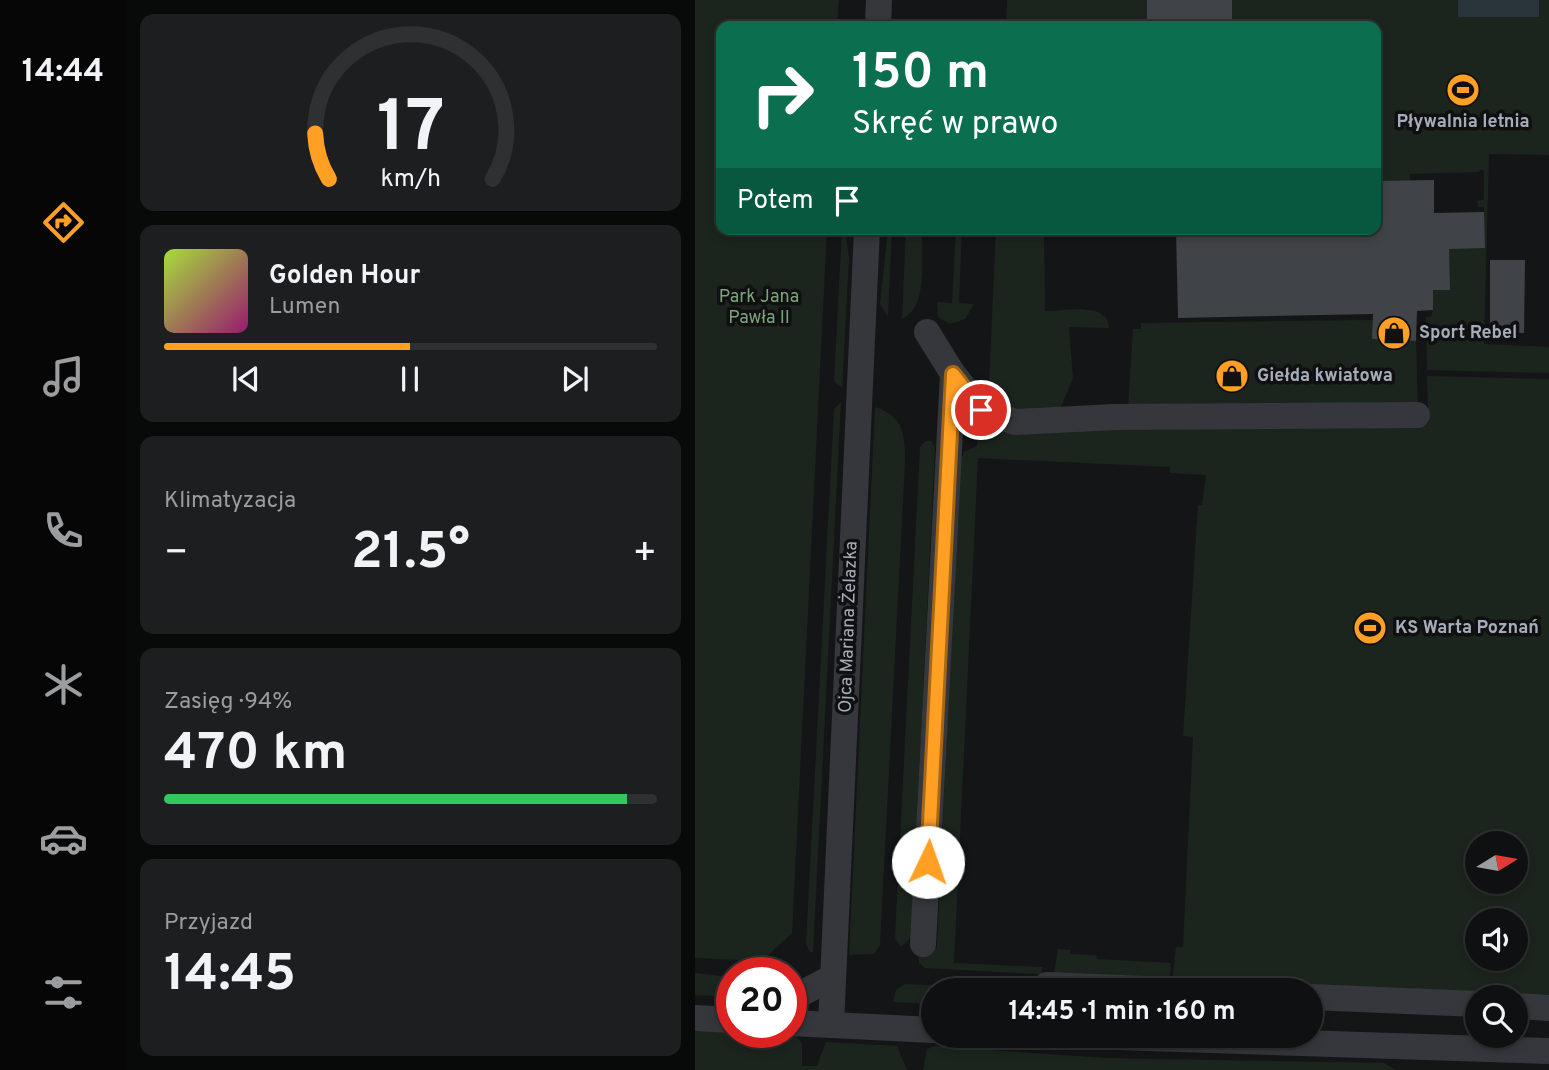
<!DOCTYPE html>
<html lang="pl">
<meta charset="utf-8">
<style>
:root{--surface:#0f1011;--page:#1d1e1f;--text:#f1f3f6;--muted:#9b9d9f;--line:#2f3031;--accent:#ff9f24}
body{margin:0;font-family:Overpass,sans-serif;background:var(--page);color:var(--text);height:100vh;display:flex;flex-direction:column;font-size:26px;white-space:nowrap}
*{box-sizing:border-box;margin:0}
p{font-size:23px;color:var(--muted)}
.icon{flex:none;width:38px;height:38px;fill:none;stroke:currentColor;stroke-width:2;stroke-linecap:round;stroke-linejoin:round}
.map{position:relative;flex:1;overflow:hidden}
.drawer{display:flex;flex-direction:column;gap:14px;padding:14px;background:#080909;width:569px}
.drawer>*{flex:none}
.banner{position:absolute;left:21px;top:21px;width:665px;height:214px;border-radius:14px;box-shadow:0 4px 10px #0003,0 0 0 2px var(--line);background:#0b6e4f;color:#fff;overflow:hidden}
.needle{width:46px;rotate:79deg}
.controls{position:absolute;left:770px;top:831px;display:grid;gap:14px}
.controls a{display:grid;place-items:center;width:63px;height:63px;border-radius:50%;background:var(--surface);box-shadow:0 4px 10px #0003,0 0 0 2px var(--line);font-size:35px}
.speed{position:absolute;left:21px;top:957px;display:flex;gap:14px;font-size:35px;font-weight:700;text-align:center}
.speed>*{display:grid;place-content:center;width:91px;height:91px;border-radius:50%;background:var(--surface);box-shadow:0 4px 10px #0003,0 0 0 2px var(--line);line-height:1}
.speed .limit{border:10px solid #d22;background:#fff;color:#111}
.pin{position:absolute;display:grid;place-items:center;width:60px;height:60px;color:#fff;margin:-30px;border:4px solid #fff;border-radius:50%;box-shadow:0 2px 7px #0007}
.me{position:absolute;width:77px;margin:-38px;rotate:3deg;stroke-linejoin:round;filter:drop-shadow(0 0 5px #0008)}
.turn{display:flex;align-items:center;gap:24px;height:147px;padding:0 21px;font-size:32px}
.turn .icon{width:91px;height:91px;stroke-width:2.5}
.turn b{display:block;font-size:49px;line-height:60px}
.then{display:flex;align-items:center;height:66px;padding:0 21px;background:#0003;gap:14px;font-size:26px}
.big{font-size:52px;font-weight:700;line-height:1.1}
.drawer .tile{flex:1;display:flex;flex-direction:column;justify-content:center;gap:10px;min-width:0;padding:0 24px;border-radius:14px;background:var(--page)}
.drawer .dial{align-items:center;gap:0}
.dial svg{height:182px;overflow:visible;fill:none;stroke:var(--line);stroke-width:7;stroke-linecap:round;text-anchor:middle}
.dial text{fill:var(--text);stroke:none}
.song{display:flex;align-items:center;gap:21px}
.cover{width:84px;height:84px;border-radius:10px;background:linear-gradient(135deg,hsl(80 70% 55%),hsl(320 70% 35%))}
.played{height:7px;border-radius:4px;background:linear-gradient(90deg,var(--accent) 50%,var(--line) 50%)}
.keys{display:flex;justify-content:space-around;direction:ltr}
.heat{display:flex;justify-content:space-between;align-items:center;font-size:38px;direction:ltr}
.charge{height:10px;border-radius:5px;background:linear-gradient(90deg,#34c759 94%,var(--line) 0)}
.trip{position:absolute;left:226px;top:978px;width:402px;height:70px;border-radius:35px;background:var(--surface);box-shadow:0 4px 10px #0003,0 0 0 2px var(--line);font-weight:700;line-height:70px;text-align:center}
main{display:flex;flex:1;min-height:0}
.dock{display:flex;flex-direction:column;width:126px;justify-content:space-around;align-items:center;background:#060607;color:var(--muted)}
.dock .icon{width:49px;height:49px}
.dock .selected{color:var(--accent)}
.dock b{font-size:32px;color:var(--text)}
.map>svg:first-child{display:block}
.green{fill:#1c251d;fill-rule:evenodd}
.water{fill:#2a353b}
.building{fill:#404347}
.lines{fill:none;stroke-linecap:round;stroke-linejoin:round}
.minor{stroke:#35373c;stroke-width:26}
.route-casing{stroke:#a66717;stroke-width:18}
.route{stroke:#ff9f24;stroke-width:12}
.labels{text-anchor:middle;dominant-baseline:central;stroke-width:7;stroke-linejoin:round;paint-order:stroke}
.poi-label{font-size:18px;font-weight:bold;fill:#a5adb8;stroke:#101012;text-anchor:start}
.park-label{font-size:18px;fill:#7ca47b;stroke:#101012}
.street-label{font-size:18px;fill:#a5adb8;stroke:#101012}
</style>
<main>
<nav class="dock">
<b>14:44</b>
<svg class="icon selected" aria-label="directions" viewBox="0 0 24 24"><path d="M12 3l9 9-9 9-9-9zM9 14v-3h6M13 9l2 2-2 2"/></svg>
<svg class="icon" aria-label="music" viewBox="0 0 24 24"><path d="M9 18V5l10-2v13"/><circle cx="6" cy="18" r="3"/><circle cx="16" cy="16" r="3"/></svg>
<svg class="icon" aria-label="phone" viewBox="0 0 24 24"><path d="M5 4h4l2 5-3 2q2 4 5 5l2-3 5 2v4C11 20 4 13 5 4z"/></svg>
<svg class="icon" aria-label="climate" viewBox="0 0 24 24"><path d="M12 3v18M4 7l16 10M4 17L20 7"/></svg>
<svg class="icon" aria-label="car" viewBox="0 0 24 24"><path d="M5 17H2v-5l4-1 3-4h7l3 4 3 1v5h-3M9 17h6M6 11h13"/><circle cx="7" cy="17" r="2"/><circle cx="17" cy="17" r="2"/></svg>
<svg class="icon" aria-label="filters" viewBox="0 0 24 24"><path d="M4 7h16M4 17h16"/><circle cx="9" cy="7" r="2"/><circle cx="15" cy="17" r="2"/></svg>
</nav>
<section class="drawer">
<div class="tile dial"><svg viewBox="0 0 100 80">
<path d="M14 69A42 42 0 1 1 86 69"/>
<path d="M14 69A42 42 0 0 1 8 49" stroke="#ff9f24"/>
<text x="50" y="56" font-size="32" font-weight="700">17</text>
<text x="50" y="72" font-size="11">km/h</text>
</svg></div>
<div class="tile">
<div class="song"><i class="cover"></i><div><b>Golden Hour</b><p>Lumen</p></div></div>
<div class="played"></div>
<div class="keys"><svg class="icon" aria-label="previous" viewBox="0 0 24 24"><path d="M18 5L8 12l10 7zM5 5v14"/></svg><svg class="icon" aria-label="pause" viewBox="0 0 24 24"><path d="M8 5v14M16 5v14"/></svg><svg class="icon" aria-label="next" viewBox="0 0 24 24"><path d="M6 5l10 7-10 7zM19 5v14"/></svg></div>
</div>
<div class="tile"><p>Klimatyzacja</p>
<div class="heat"><a>−</a><b class="big">21.5°</b><a>+</a></div>
</div>
<div class="tile"><p>Zasięg · 94%</p><b class="big">470 km</b><div class="charge"></div></div>
<div class="tile"><p>Przyjazd</p><b class="big">14:45</b></div>
</section>
<div class="map">
<svg width="855" height="1070" viewBox="0 0 855 1070">
<rect width="100%" height="100%" fill="#141517"/>
<g class="green">
<path d="M0,0H144L142,26H26V229H132L97,933L67,961L0,958Z"/>
<path d="M312,0H854V155L794,154L789,344L854,347V373L732,370L731,317H736L738,310L737,244L789,248V207H783L782,201L789,200V172L787,169L783,172L715,174V181H681V26H311Z"/>
<path d="M147,229H150L154,258L147,388L139,381Z"/>
<path d="M193,229H197L193,317L185,304Z"/>
<path d="M211,229H227C226,254 234,308 207,319Z"/>
<path d="M261,229H267L264,303L279,304L270,319L255,324L243,317L242,302L257,303Z"/>
<path d="M301,229H349L350,311C370,311 413,301 414,328L374,327L378,378L365,409L433,408L438,329H446V323L678,320V339L721,341L723,408H733L732,376L854,379V1000L477,982L481,947H488L498,737L488,736L503,505H507L511,475L475,473V467L283,458L259,963L347,967V977L341,974L230,968L224,963L223,948H242L264,463L269,452L282,446L284,426L293,406ZM782,844H821V882H782ZM782,920H821V959H782Z"/>
<path d="M146,402L118,952H115L111,944L139,409Z"/>
<path d="M180,407C209,416 210,436 210,462L185,945L179,954L154,955Z"/>
<path d="M231,441H236L240,448L216,937L206,947L200,938L225,447Z"/>
<path d="M363,949L375,950V954L401,955L402,959L476,963L474,982L358,978Z"/>
<path d="M0,973L37,977V997L0,995Z"/>
<path d="M210,984L327,990H238V1004L198,1002L201,990Z"/>
<path d="M0,1030L100,1035L107,1043V1066H122L131,1042L202,1046L212,1070H0Z"/>
<path d="M240,1046L410,1058L689,1063L701,1070H228L232,1049Z"/>
</g>
<rect class="water" x="763" y="0" width="81" height="17"/>
<g class="building">
<rect x="452" y="0" width="85" height="26"/>
<path d="M739,180V213L789,212L790,248L754,249L755,290H738V310L722,311L721,341L677,339L678,314L483,318L481,229H681V181Z"/>
<path d="M795,260H830L829,333L795,332Z"/>
</g>
<g class="lines">
<g class="minor">
<path d="M183,26L184,0"/>
<path d="M258,374L287,410L320,422L420,417L722,415"/>
<path d="M228,944L258,374L232,332"/>
<path d="M352,990V985L474,990"/>
<path d="M616,997L782,1004"/>
<path d="M96,999L138,977"/>
<path d="M821,1006L855,1008"/>
<path d="M0,1018L37,1020"/>
<path d="M96,1023L238,1030"/>
<path d="M136,1025L172,229"/>
<path d="M391,1036L855,1051"/>
</g>
</g>
<g class="lines">
<defs>
<path id="route" d="M233,862L258,374L286,410"/>
</defs>
<use href="#route" class="route-casing"/>
<use href="#route" class="route"/>
</g>
<defs>
<symbol id="stadium-disc" viewBox="-11 -11 22 22"><circle r="9.5" fill="#ff9f24" stroke="#101012"/><path d="M0-5a6.5 5 0 1 0 0 10a6.5 5 0 1 0 0-10ZM-3.5-1.8h7v3.6h-7Z" fill="#111"/></symbol>
<symbol id="shop-disc" viewBox="-11 -11 22 22"><circle r="9.5" fill="#ff9f24" stroke="#101012"/><path d="M-5-2.5h2.3a2.7 3.5 0 0 1 5.4 0H5L5.5 6h-11ZM-1.5-2.5h3a1.5 2.3 0 0 0-3 0Z" fill="#111"/></symbol>
</defs>
<g fill-rule="evenodd">
<use href="#stadium-disc" x="749" y="71" width="38" height="38"/>
<use href="#shop-disc" x="680" y="314" width="38" height="38"/>
<use href="#shop-disc" x="518" y="357" width="38" height="38"/>
<use href="#stadium-disc" x="656" y="609" width="38" height="38"/>
</g>
<g class="labels">
<g class="poi-label">
<text x="768" y="122" text-anchor="middle">Pływalnia letnia</text>
<text x="724" y="333">Sport Rebel</text>
<text x="562" y="376">Giełda kwiatowa</text>
<text x="700" y="628">KS Warta Poznań</text>
</g>
<g class="park-label">
<text x="64" y="297">Park Jana<tspan x="64" dy="21">Pawła II</tspan></text>
</g>
<g class="street-label">
<text transform="translate(154 627) rotate(-88)">Ojca Mariana Żelazka</text>
</g>
</g>
</svg>
<div class="controls">
<a><svg class="needle" viewBox="-14 -14 28 28"><path d="M0-13l5 13h-10z" fill="#e53935"/><path d="M0 13l5-13h-10z" fill="#9b9d9f"/></svg></a>
<a><svg class="icon" aria-label="sound" viewBox="0 0 24 24"><path d="M4 9h4l5-4v14l-5-4H4zM17 9q2 3 0 6"/></svg></a>
<a><svg class="icon" aria-label="search" viewBox="0 0 24 24"><circle cx="10" cy="10" r="6"/><path d="M15 15l6 6"/></svg></a>
</div>
<div class="speed"><div class="limit">20</div></div>
<div class="pin" style="left:286px;top:410px;background:#d93025"><svg class="icon" aria-label="arrive" viewBox="0 0 24 24"><path d="M6 21V4h12l-3 4 3 4H6"/></svg></div>
<svg class="me" style="left:233px;top:862px" viewBox="-20 -20 40 40"><circle r="19" fill="#fff"/><path d="M0-13L10 11 0 6-10 11z" fill="#ff9f24"/></svg>
<div class="trip">14:45 · 1 min · 160 m</div>
<div class="banner">
<div class="turn"><svg class="icon" aria-label="right" viewBox="0 0 24 24"><path d="M7 20v-9h11M14 6l5 5-5 5"/></svg><div><b>150 m</b>Skręć w prawo</div></div>
<div class="then">Potem<svg class="icon" aria-label="arrive" viewBox="0 0 24 24"><path d="M6 21V4h12l-3 4 3 4H6"/></svg></div>
</div>
</div>
</main>
